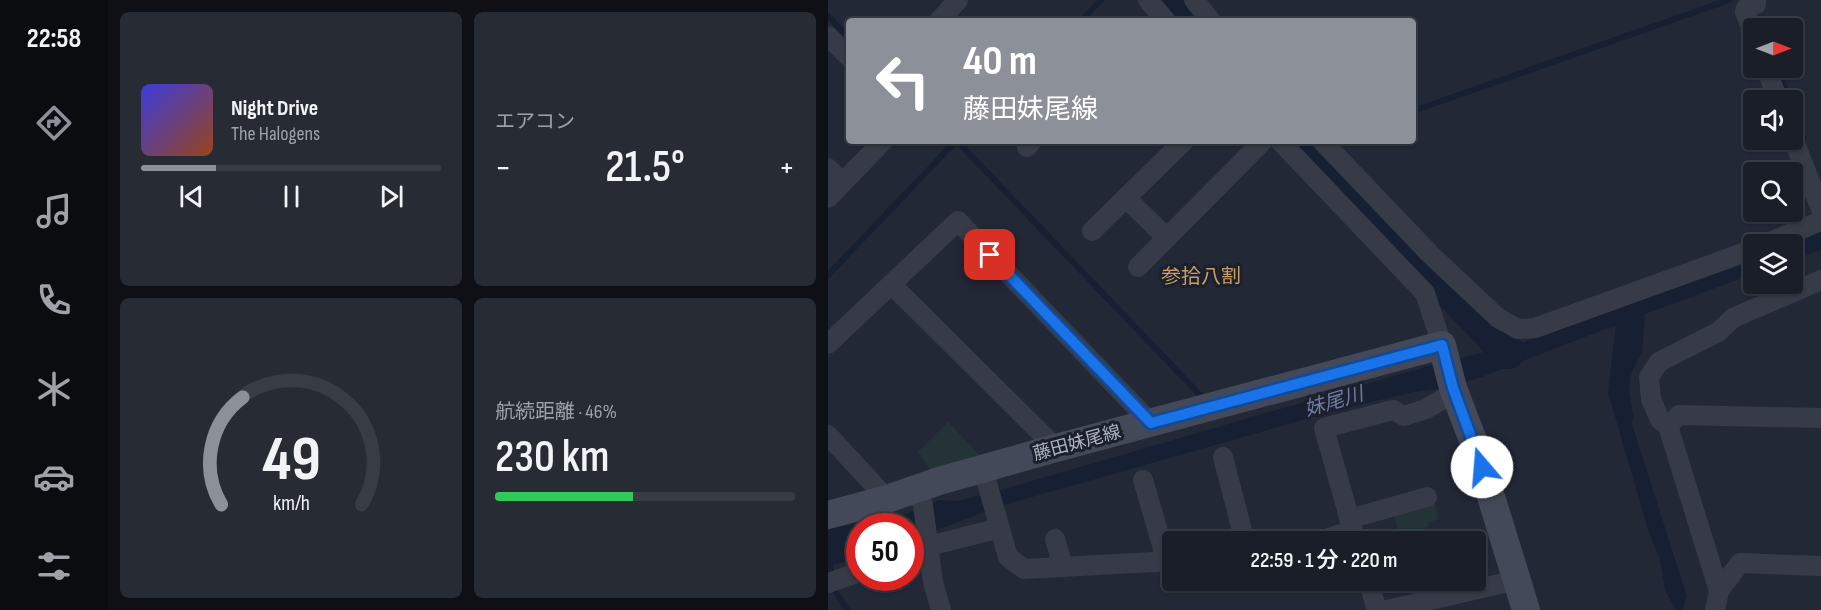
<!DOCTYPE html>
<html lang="ja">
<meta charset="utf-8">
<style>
:root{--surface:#1a1e28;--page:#272b34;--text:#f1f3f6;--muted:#9fa2a8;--line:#383c45;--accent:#8c9099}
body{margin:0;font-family:"Sofia Sans Condensed","Noto Sans JP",sans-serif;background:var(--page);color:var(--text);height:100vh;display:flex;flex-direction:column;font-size:22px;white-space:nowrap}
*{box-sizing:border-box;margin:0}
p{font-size:20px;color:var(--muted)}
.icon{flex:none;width:33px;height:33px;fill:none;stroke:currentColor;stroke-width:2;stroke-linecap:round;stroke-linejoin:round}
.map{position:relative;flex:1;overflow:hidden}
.panel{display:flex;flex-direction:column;gap:12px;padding:12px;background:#0e1016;width:720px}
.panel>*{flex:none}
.top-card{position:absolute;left:18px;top:18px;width:570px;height:126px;border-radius:6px;box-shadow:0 2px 4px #0004,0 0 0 2px var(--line);background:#8c9099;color:#fff;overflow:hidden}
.needle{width:39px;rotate:90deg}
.controls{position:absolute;left:915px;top:18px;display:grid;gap:12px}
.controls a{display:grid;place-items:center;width:60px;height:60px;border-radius:6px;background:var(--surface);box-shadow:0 2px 4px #0004,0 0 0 2px var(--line);font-size:30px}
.speed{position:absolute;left:18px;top:513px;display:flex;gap:12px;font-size:30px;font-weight:700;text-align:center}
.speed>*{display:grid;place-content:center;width:78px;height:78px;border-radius:50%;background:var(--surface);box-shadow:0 2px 4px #0004,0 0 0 2px var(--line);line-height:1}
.speed .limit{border:9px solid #d22;background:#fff;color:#111}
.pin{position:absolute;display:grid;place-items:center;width:51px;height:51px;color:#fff;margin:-26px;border-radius:12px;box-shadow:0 3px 9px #0006}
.me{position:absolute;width:66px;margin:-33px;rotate:342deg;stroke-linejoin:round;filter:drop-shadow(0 0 4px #0008)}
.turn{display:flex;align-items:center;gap:21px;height:126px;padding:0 18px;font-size:27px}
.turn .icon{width:78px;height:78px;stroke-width:2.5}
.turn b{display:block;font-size:42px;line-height:51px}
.big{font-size:45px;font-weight:600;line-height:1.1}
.panel .card{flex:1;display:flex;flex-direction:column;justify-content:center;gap:9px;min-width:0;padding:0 21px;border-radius:9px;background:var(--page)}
.panel .dial{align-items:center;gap:0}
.dial svg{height:156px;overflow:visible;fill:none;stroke:var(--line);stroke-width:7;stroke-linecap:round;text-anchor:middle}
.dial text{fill:var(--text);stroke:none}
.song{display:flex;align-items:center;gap:18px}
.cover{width:72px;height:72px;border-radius:9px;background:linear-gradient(135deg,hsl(240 70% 55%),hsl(20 70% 35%))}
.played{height:6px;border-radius:3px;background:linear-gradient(90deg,var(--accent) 25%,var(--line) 25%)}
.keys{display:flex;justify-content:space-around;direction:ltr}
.heat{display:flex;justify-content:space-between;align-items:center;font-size:33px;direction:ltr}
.charge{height:9px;border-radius:4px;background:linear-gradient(90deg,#34c759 46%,var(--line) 0)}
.panel .tiles{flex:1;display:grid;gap:12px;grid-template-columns:repeat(2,1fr)}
.trip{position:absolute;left:334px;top:531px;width:324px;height:60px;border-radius:6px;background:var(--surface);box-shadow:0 2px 4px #0004,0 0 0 2px var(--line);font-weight:600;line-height:60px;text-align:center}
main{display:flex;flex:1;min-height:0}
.menu{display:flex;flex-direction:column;width:108px;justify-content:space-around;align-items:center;background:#0a0c10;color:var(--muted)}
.menu .icon{width:42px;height:42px}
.menu .active{color:var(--accent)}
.menu b{font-size:27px;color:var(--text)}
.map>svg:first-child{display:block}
.green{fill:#243338}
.water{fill:#171f33}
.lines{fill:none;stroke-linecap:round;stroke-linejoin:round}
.stream{stroke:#171f33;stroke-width:6}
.river{stroke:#171f33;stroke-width:34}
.minor{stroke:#363b47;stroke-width:20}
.secondary{stroke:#44495a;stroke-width:28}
.route-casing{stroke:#114b97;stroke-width:15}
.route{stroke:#1a73e8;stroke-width:10}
.labels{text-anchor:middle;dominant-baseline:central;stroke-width:6;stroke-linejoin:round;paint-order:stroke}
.street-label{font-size:18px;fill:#b0b5c3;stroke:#1b202c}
.neighbourhood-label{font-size:20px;fill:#ca9e65;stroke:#1b202c}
.water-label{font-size:20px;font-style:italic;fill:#6c7ba0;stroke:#1b202c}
</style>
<main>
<nav class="menu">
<b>22:58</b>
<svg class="icon active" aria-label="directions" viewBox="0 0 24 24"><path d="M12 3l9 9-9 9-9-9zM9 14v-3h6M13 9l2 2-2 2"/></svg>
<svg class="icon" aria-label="music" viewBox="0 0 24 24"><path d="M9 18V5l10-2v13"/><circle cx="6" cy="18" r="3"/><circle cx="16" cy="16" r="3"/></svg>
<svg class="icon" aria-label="phone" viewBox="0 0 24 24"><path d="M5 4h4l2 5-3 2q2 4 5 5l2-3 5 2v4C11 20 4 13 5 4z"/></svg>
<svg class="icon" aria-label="climate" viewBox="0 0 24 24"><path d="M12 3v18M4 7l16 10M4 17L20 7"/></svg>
<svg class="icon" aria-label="car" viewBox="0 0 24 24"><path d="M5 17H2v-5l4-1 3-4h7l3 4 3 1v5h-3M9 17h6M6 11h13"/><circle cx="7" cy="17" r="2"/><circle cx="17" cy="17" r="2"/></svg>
<svg class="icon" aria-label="filters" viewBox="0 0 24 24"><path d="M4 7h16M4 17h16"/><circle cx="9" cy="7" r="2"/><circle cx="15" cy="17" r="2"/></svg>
</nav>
<section class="panel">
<div class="tiles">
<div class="card">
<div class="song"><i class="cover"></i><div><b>Night Drive</b><p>The Halogens</p></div></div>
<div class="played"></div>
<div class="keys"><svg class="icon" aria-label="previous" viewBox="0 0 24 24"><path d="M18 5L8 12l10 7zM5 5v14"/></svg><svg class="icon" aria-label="pause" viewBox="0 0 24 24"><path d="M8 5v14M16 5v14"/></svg><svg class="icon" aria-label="next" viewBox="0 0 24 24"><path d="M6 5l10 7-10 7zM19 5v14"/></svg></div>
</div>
<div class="card"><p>エアコン</p>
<div class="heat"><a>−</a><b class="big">21.5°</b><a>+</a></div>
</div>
<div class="card dial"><svg viewBox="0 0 100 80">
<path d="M14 69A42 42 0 1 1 86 69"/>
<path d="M14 69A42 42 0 0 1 25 14" stroke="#8c9099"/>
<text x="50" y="56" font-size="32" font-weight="700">49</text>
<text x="50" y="72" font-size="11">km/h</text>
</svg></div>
<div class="card"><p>航続距離 · 46%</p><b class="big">230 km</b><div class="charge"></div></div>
</div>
</section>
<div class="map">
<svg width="993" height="610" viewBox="0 0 993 610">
<rect width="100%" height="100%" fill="#232836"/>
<g class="green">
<path d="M120,422L155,459L105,474L90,452Z"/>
<path d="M607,504L611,519L600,523L601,527L596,528L600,541H573L566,514Z"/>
</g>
<g class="water">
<path d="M993,232V250L965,260L964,244H959Z"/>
<path d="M925,257V274L817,314L814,352L803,374L801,392L806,418L803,421L859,597L854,610H848L837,590L832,560L820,530L780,392L788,325L651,378L616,388L586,392L513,409L324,463L172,506L83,540L82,526H32L31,558L5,565L11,592L23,610H16L0,584V529L73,516L112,500L129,501L173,490L607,364L694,343Z"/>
</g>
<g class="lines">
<g class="stream">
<path d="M0,16L21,38"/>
<path d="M253,21L273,0"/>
<path d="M948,68L961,100"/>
<path d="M964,110L975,138"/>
<path d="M585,111L901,0"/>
<path d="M129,141L375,398"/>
<path d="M0,275L128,141"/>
</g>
<g class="river">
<path d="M346,0L365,21"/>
<path d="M477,141L680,352"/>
</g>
<g class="minor">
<path d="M320,0L338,21"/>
<path d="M366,0L383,21"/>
<path d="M111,21L130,0"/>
<path d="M926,35L917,12L918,8L928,4V0"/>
<path d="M0,36L21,57"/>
<path d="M938,68L950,100"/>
<path d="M964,136L993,209"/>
<path d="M452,141L597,293L614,345"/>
<path d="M494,141L602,254L670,318L690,329L707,328L926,249"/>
<path d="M199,147L204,141"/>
<path d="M0,168L14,182"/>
<path d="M0,198L55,141"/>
<path d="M298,198L339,238"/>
<path d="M264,231L356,141"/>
<path d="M937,244L993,221"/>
<path d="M310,267L435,141"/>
<path d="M63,284L228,448"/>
<path d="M0,344L130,221L323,423"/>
<path d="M840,426L832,420L823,399L821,377L831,362L890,332L905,318L993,280"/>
<path d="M0,435L59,499"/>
<path d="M395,457L417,542"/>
<path d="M155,469L180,557L196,569L345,561"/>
<path d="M315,480L339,562"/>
<path d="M89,490L95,505L105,582L113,610"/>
<path d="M521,519L599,497"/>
<path d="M227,539L235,567"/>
<path d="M489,542L525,530"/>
<path d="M528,542L496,428L565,410L576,416L598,409L627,392"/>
<path d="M82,553L101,546L172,528"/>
<path d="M540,580L549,610"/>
<path d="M0,583L32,572"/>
<path d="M891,591L912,563L993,566"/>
<path d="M559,610L689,580"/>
<path d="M887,610L891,591L840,426L851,415L993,418"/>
</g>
<path class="secondary" d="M0,515L59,499L111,481L228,448L614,345L625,388L648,448L698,610"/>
</g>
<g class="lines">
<defs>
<path id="route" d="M162,255L323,423L614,345L625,388L654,467"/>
</defs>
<use href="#route" class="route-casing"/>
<use href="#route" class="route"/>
</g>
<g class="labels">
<g class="street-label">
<text transform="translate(249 443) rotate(-15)">藤田妹尾線</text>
</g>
<g class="neighbourhood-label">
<text x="373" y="277">参拾八割</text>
</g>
<g class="water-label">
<text transform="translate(506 402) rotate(-16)">妹尾川</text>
</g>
</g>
</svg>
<div class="controls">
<a><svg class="needle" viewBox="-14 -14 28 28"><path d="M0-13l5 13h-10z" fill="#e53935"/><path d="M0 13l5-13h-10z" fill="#9fa2a8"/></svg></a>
<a><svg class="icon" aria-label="sound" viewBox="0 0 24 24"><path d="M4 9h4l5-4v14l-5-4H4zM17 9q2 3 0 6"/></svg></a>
<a><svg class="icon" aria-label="search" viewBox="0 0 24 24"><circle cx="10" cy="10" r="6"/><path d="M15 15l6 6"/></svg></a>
<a><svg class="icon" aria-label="layers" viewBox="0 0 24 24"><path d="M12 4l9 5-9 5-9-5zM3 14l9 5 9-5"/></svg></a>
</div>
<div class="speed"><div class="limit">50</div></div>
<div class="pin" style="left:162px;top:255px;background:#d93025"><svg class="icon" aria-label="arrive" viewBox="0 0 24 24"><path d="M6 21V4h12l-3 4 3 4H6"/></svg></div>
<svg class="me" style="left:654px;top:467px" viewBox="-20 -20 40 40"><circle r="19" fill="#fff"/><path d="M0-13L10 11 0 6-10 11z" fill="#1a73e8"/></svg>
<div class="trip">22:59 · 1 分 · 220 m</div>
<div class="top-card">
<div class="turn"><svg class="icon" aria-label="left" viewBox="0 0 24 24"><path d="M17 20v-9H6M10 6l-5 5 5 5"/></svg><div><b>40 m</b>藤田妹尾線</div></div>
</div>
</div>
</main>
